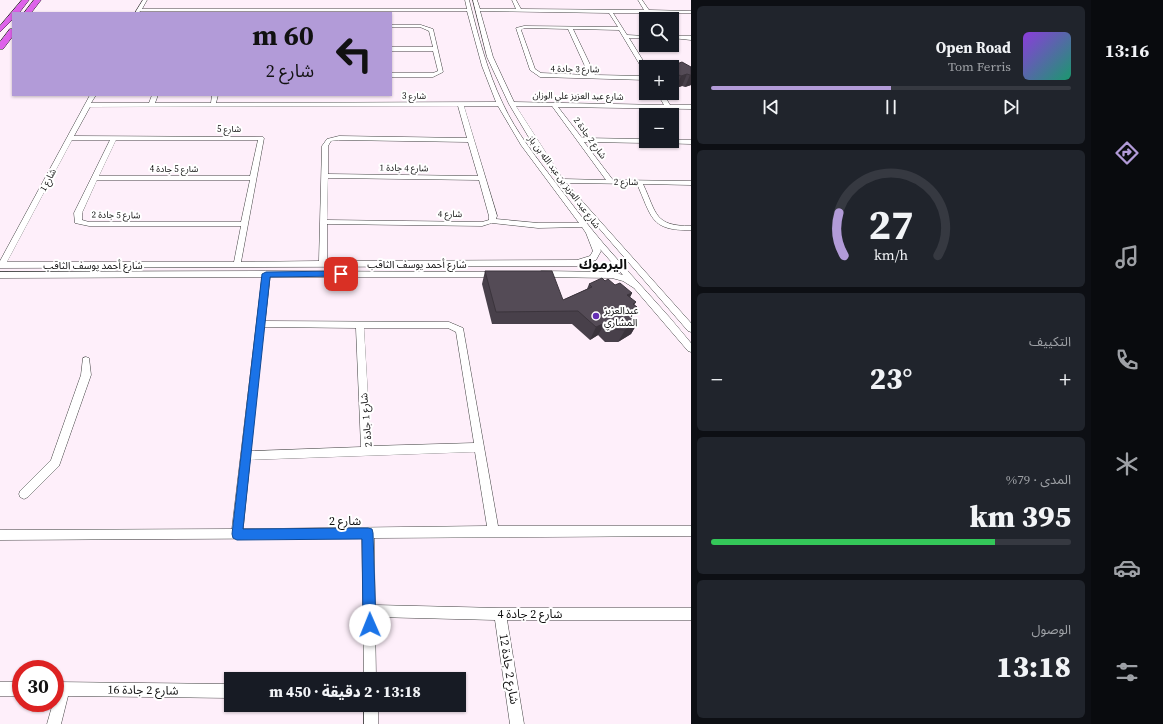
<!DOCTYPE html>
<html lang="ar">
<meta charset="utf-8">
<style>
:root{--surface:#171b24;--page:#20242c;--text:#f1f3f6;--muted:#9ea1a6;--line:#363941;--accent:#b29bd8}
body{margin:0;font-family:"Source Serif 4","Noto Sans Arabic",serif;background:var(--page);color:var(--text);direction:rtl;height:100vh;display:flex;flex-direction:column;font-size:15px;white-space:nowrap}
*{box-sizing:border-box;margin:0}
p{font-size:13px;color:var(--muted)}
.icon{flex:none;width:22px;height:22px;fill:none;stroke:currentColor;stroke-width:2;stroke-linecap:round;stroke-linejoin:round}
.map{position:relative;flex:1;overflow:hidden;direction:ltr}
.side{display:flex;flex-direction:column;gap:6px;padding:6px;background:#0d0f14;width:400px}
.side>*{flex:none}
.hud{position:absolute;left:12px;top:12px;width:380px;height:84px;border-radius:0px;box-shadow:0 1px 3px #0004;direction:rtl;background:#b29bd8;color:#111;overflow:hidden}
.fabs{position:absolute;left:639px;top:12px;display:grid;gap:8px}
.fabs a{display:grid;place-items:center;width:40px;height:40px;border-radius:0px;background:var(--surface);box-shadow:0 1px 3px #0004;font-size:20px}
.speed{position:absolute;left:12px;top:660px;display:flex;gap:8px;font-size:20px;font-weight:700;text-align:center}
.speed>*{display:grid;place-content:center;width:52px;height:52px;border-radius:50%;background:var(--surface);box-shadow:0 1px 3px #0004;line-height:1}
.speed .limit{border:6px solid #d22;background:#fff;color:#111}
.pin{position:absolute;display:grid;place-items:center;width:34px;height:34px;color:#fff;margin:-17px;border-radius:8px;box-shadow:0 2px 6px #0006}
.me{position:absolute;width:44px;margin:-22px;rotate:359deg;stroke-linejoin:round;filter:drop-shadow(0 0 3px #0008)}
.turn{display:flex;align-items:center;gap:14px;height:84px;padding:0 12px;font-size:18px}
.turn .icon{width:52px;height:52px;stroke-width:2.5}
.turn b{display:block;font-size:28px;line-height:34px}
.big{font-size:30px;font-weight:800;line-height:1.1}
.side .widget{flex:1;display:flex;flex-direction:column;justify-content:center;gap:6px;min-width:0;padding:0 14px;border-radius:6px;background:var(--page)}
.side .dial{align-items:center;gap:0}
.dial svg{height:104px;overflow:visible;fill:none;stroke:var(--line);stroke-width:7;stroke-linecap:round;text-anchor:middle}
.dial text{fill:var(--text);stroke:none}
.song{display:flex;align-items:center;gap:12px}
.cover{width:48px;height:48px;border-radius:6px;background:linear-gradient(135deg,hsl(270 70% 55%),hsl(160 70% 35%))}
.played{height:4px;border-radius:2px;background:linear-gradient(90deg,var(--accent) 50%,var(--line) 50%)}
.keys{display:flex;justify-content:space-around;direction:ltr}
.heat{display:flex;justify-content:space-between;align-items:center;font-size:22px;direction:ltr}
.charge{height:6px;border-radius:3px;background:linear-gradient(90deg,#34c759 79%,var(--line) 0)}
.trip{position:absolute;left:224px;top:672px;width:242px;height:40px;border-radius:0px;background:var(--surface);box-shadow:0 1px 3px #0004;font-weight:800;line-height:40px;text-align:center;direction:rtl}
main{display:flex;flex:1;min-height:0}
.tab-bar{display:flex;flex-direction:column;width:72px;justify-content:space-around;align-items:center;background:#090b0e;color:var(--muted)}
.tab-bar .icon{width:28px;height:28px}
.tab-bar .active{color:var(--accent)}
.tab-bar b{font-size:18px;color:var(--text)}
.map>svg:first-child{display:block}
.lines{fill:none;stroke-linecap:round;stroke-linejoin:round}
.minor-casing{stroke:#414141;stroke-width:1}
.highway-casing{stroke:#1f1f1f;stroke-width:1}
.minor{fill:#fff;fill-rule:evenodd}
.highway{fill:#de62ea;fill-rule:evenodd}
.wall{fill:#48404a}
.shaded-wall{fill:#3b343c}
.building{fill:#544b56;stroke:#3b343c}
.route{fill:#1a73e8;stroke:#114b97}
.poi-dot{fill:#652fb4;stroke:#fff;stroke-width:1.5}
.labels{text-anchor:middle;dominant-baseline:central;stroke-width:4;stroke-linejoin:round;paint-order:stroke}
.far-street-label{font-size:9px;fill:#0e0e0e;stroke:#fff}
.street-label{font-size:10px;fill:#0e0e0e;stroke:#fff}
.poi-label{font-size:10px;fill:#0e0e0e;stroke:#fff;text-anchor:start}
.near-street-label{font-size:12px;fill:#0e0e0e;stroke:#fff}
.district-label{font-size:14px;font-weight:bold;fill:#0e0e0e;stroke:#fff}
</style>
<main>
<nav class="tab-bar">
<b>13:16</b>
<svg class="icon active" aria-label="directions" viewBox="0 0 24 24"><path d="M12 3l9 9-9 9-9-9zM9 14v-3h6M13 9l2 2-2 2"/></svg>
<svg class="icon" aria-label="music" viewBox="0 0 24 24"><path d="M9 18V5l10-2v13"/><circle cx="6" cy="18" r="3"/><circle cx="16" cy="16" r="3"/></svg>
<svg class="icon" aria-label="phone" viewBox="0 0 24 24"><path d="M5 4h4l2 5-3 2q2 4 5 5l2-3 5 2v4C11 20 4 13 5 4z"/></svg>
<svg class="icon" aria-label="climate" viewBox="0 0 24 24"><path d="M12 3v18M4 7l16 10M4 17L20 7"/></svg>
<svg class="icon" aria-label="car" viewBox="0 0 24 24"><path d="M5 17H2v-5l4-1 3-4h7l3 4 3 1v5h-3M9 17h6M6 11h13"/><circle cx="7" cy="17" r="2"/><circle cx="17" cy="17" r="2"/></svg>
<svg class="icon" aria-label="filters" viewBox="0 0 24 24"><path d="M4 7h16M4 17h16"/><circle cx="9" cy="7" r="2"/><circle cx="15" cy="17" r="2"/></svg>
</nav>
<section class="side">
<div class="widget">
<div class="song"><i class="cover"></i><div><b>Open Road</b><p>Tom Ferris</p></div></div>
<div class="played"></div>
<div class="keys"><svg class="icon" aria-label="previous" viewBox="0 0 24 24"><path d="M18 5L8 12l10 7zM5 5v14"/></svg><svg class="icon" aria-label="pause" viewBox="0 0 24 24"><path d="M8 5v14M16 5v14"/></svg><svg class="icon" aria-label="next" viewBox="0 0 24 24"><path d="M6 5l10 7-10 7zM19 5v14"/></svg></div>
</div>
<div class="widget dial"><svg viewBox="0 0 100 80">
<path d="M14 69A42 42 0 1 1 86 69"/>
<path d="M14 69A42 42 0 0 1 10 36" stroke="#b29bd8"/>
<text x="50" y="56" font-size="32" font-weight="700">27</text>
<text x="50" y="72" font-size="11">km/h</text>
</svg></div>
<div class="widget"><p>التكييف</p>
<div class="heat"><a>−</a><b class="big">23°</b><a>+</a></div>
</div>
<div class="widget"><p>المدى · 79%</p><b class="big">395 km</b><div class="charge"></div></div>
<div class="widget"><p>الوصول</p><b class="big">13:18</b></div>
</section>
<div class="map">
<svg width="691" height="724" viewBox="0 0 691 724">
<rect width="100%" height="100%" fill="#feeffa"/>
<g class="lines">
<defs>
<g id="minor">
<path d="M143,0H147L142,9H467L465,0H469C478,35 487,71 503,104C516,132 536,157 555,182C571,203 586,223 603,243C632,277 663,308 691,343V352L688,351L634,288L623,281L612,278L541,277L537,274L541,271L612,272L623,275L600,249L601,251L596,260L577,266L0,268V261L90,95H96L91,103H149L152,95H158L155,103H211L212,95H218L216,103L496,102L482,66L467,11H140L139,13H135ZM458,106L467,138L339,136L327,139L322,146L319,261L241,262L264,138L263,137L74,136L90,107ZM464,106H498L521,145L579,223H538L496,219L497,216ZM72,140H110L74,213L75,223L89,226H241L234,262H7ZM116,140H258L250,176H99ZM339,140L468,142L478,176L328,174V146L331,141ZM328,178L479,180L489,216V220L482,222L327,220ZM97,180H250L241,222H89L82,220V213ZM492,223L538,228L582,227L586,233L593,251L590,256L577,260L327,261V224L482,226Z"/>
<path d="M473,0H477L480,9H516L512,0H516L521,9L644,10L638,0H642L649,10L691,11V13H613L627,35L646,36V38H629L647,67L646,72L643,70L619,30L573,29L595,75L646,76V80L540,77L530,70L516,28L524,26L618,27L609,13L480,11L493,57L514,102L664,105L657,93H663L670,105H691V109L558,107L582,138L646,139V141H649L646,143L584,142L613,180L691,181V185L643,184C657,214 654,226 691,226V230C650,231 652,217 637,184L566,183L691,323V332L688,331L559,182L528,136L509,104L487,57ZM524,28L568,29L589,75L541,73L535,69L521,30ZM516,106H552L606,180L563,179Z"/>
<path d="M391,25H421L433,29L443,72L433,77H391V73H433L438,71L433,51H391V47H433L429,31L420,27H391Z"/>
<path d="M672,36H691V40L672,38Z"/>
<path d="M672,140H691V144L657,143L654,141H672Z"/>
<path d="M266,271L500,272L501,274L500,276L497,277H270L265,321L449,322L463,328L498,526H691V536L374,538L375,605L500,608H691V620H507L524,724H510L495,620L375,617L376,679H364L362,538L0,540V530L232,529L262,277L0,278V272ZM264,327L356,328L361,447L251,451ZM364,328H448L456,332L474,443L371,446ZM475,452L487,526L243,529L250,460Z"/>
<path d="M86,357L89,358L91,375L59,466L28,497L24,499L20,497L19,494L20,491L51,460L81,375L83,358Z"/>
<rect x="0" y="682" width="21" height="14"/>
<path d="M55,682L231,684V698L68,696L61,724H47L53,703H55Z"/>
<rect x="364" y="705" width="14" height="19"/>
</g>
<g id="highway">
<path d="M22,0H29L19,13H13V19L0,32V26Z"/>
<path d="M34,0H41L31,13H24Z"/>
<path d="M10,29H13V36L3,49H0V42Z"/>
</g>
</defs>
<use href="#minor" class="minor-casing"/>
<use href="#highway" class="highway-casing"/>
<use href="#minor" class="minor"/>
<use href="#highway" class="highway"/>
</g>
<g class="wall">
<path d="M671,66L691,67V85L685,87L682,86L676,88L672,86V67H670Z"/>
<path d="M485,271L563,300L587,289L589,284L605,281L632,293L630,297L634,305L637,307L631,317L638,322L631,334L618,342H605L598,335L590,340L572,324H492L482,284Z"/>
</g>
<g class="shaded-wall">
<path d="M687,74L682,86L676,88L681,76Z"/>
<path d="M690,75H691V85L685,87Z"/>
<path d="M632,293L626,305L627,295Z"/>
<path d="M636,302L632,309L637,307L630,320L626,312L633,304Z"/>
<path d="M638,322L631,334L618,342L625,330Z"/>
<path d="M605,323L598,335L590,340L596,327Z"/>
</g>
<g class="building">
<path d="M682,62L691,67V75H690L687,74L681,76L672,72V68L674,67L671,66Z"/>
<path d="M485,271H552L563,300L592,287L589,284L602,278L605,281L608,279L615,285L620,283L632,293L627,295L636,302L633,304L637,307L626,312L638,322L625,330L611,329L605,323L596,327L578,311L496,312Z"/>
</g>
<path class="route" d="M341,271L345,274L344,276L270,277L243,529L368,528L372,529L373,533L376,625L374,629L370,631L365,629L363,625L362,539L237,540L233,538L232,534L262,274L266,272Z"/>
<circle class="poi-dot" cx="596" cy="316" r="4"/>
<g class="labels">
<g class="far-street-label">
<text transform="translate(575 69) rotate(1)">شارع 3 جادة 4</text>
<text x="414" y="96">شارع 3</text>
<text transform="translate(578 96) rotate(1)">شارع عبد العزيز علي الوزان</text>
<text x="229" y="129">شارع 5</text>
<text transform="translate(590 138) rotate(54)">شارع 2 جادة 2</text>
<text transform="translate(404 168) rotate(1)">شارع 4 جادة 1</text>
<text x="174" y="169">شارع 5 جادة 4</text>
<text transform="translate(48 180) rotate(-62)">شارع 1</text>
<text transform="translate(564 182) rotate(53)">شارع عبد العزيز بن عبد الله بن باز</text>
<text transform="translate(626 182) rotate(1)">شارع 2</text>
<text transform="translate(450 214) rotate(1)">شارع 4</text>
<text transform="translate(116 215) rotate(1)">شارع 5 جادة 2</text>
</g>
<g class="street-label">
<text x="417" y="264">شارع أحمد يوسف الثاقب</text>
<text x="93" y="265">شارع أحمد يوسف الثاقب</text>
<text transform="translate(366 420) rotate(-95)">شارع 1 جادة 2</text>
</g>
<g class="poi-label">
<text x="604" y="310">عبدالعزيز<tspan x="604" dy="12">المشاري</tspan></text>
</g>
<g class="near-street-label">
<text x="345" y="521">شارع 2</text>
<text x="530" y="614">شارع 2 جادة 4</text>
<text transform="translate(509 669) rotate(81)">شارع 2 جادة 12</text>
<text transform="translate(143 690) rotate(1)">شارع 2 جادة 16</text>
</g>
<g class="district-label">
<text x="603" y="264">اليرموك</text>
</g>
</g>
</svg>
<div class="fabs">
<a><svg class="icon" aria-label="search" viewBox="0 0 24 24"><circle cx="10" cy="10" r="6"/><path d="M15 15l6 6"/></svg></a>
<a>+</a>
<a>−</a>
</div>
<div class="speed"><div class="limit">30</div></div>
<div class="pin" style="left:341px;top:274px;background:#d93025"><svg class="icon" aria-label="arrive" viewBox="0 0 24 24"><path d="M6 21V4h12l-3 4 3 4H6"/></svg></div>
<svg class="me" style="left:370px;top:625px" viewBox="-20 -20 40 40"><circle r="19" fill="#fff"/><path d="M0-13L10 11 0 6-10 11z" fill="#1a73e8"/></svg>
<div class="trip">13:18 · 2 دقيقة · 450 m</div>
<div class="hud">
<div class="turn"><svg class="icon" aria-label="left" viewBox="0 0 24 24"><path d="M17 20v-9H6M10 6l-5 5 5 5"/></svg><div><b>60 m</b>شارع 2</div></div>
</div>
</div>
</main>
